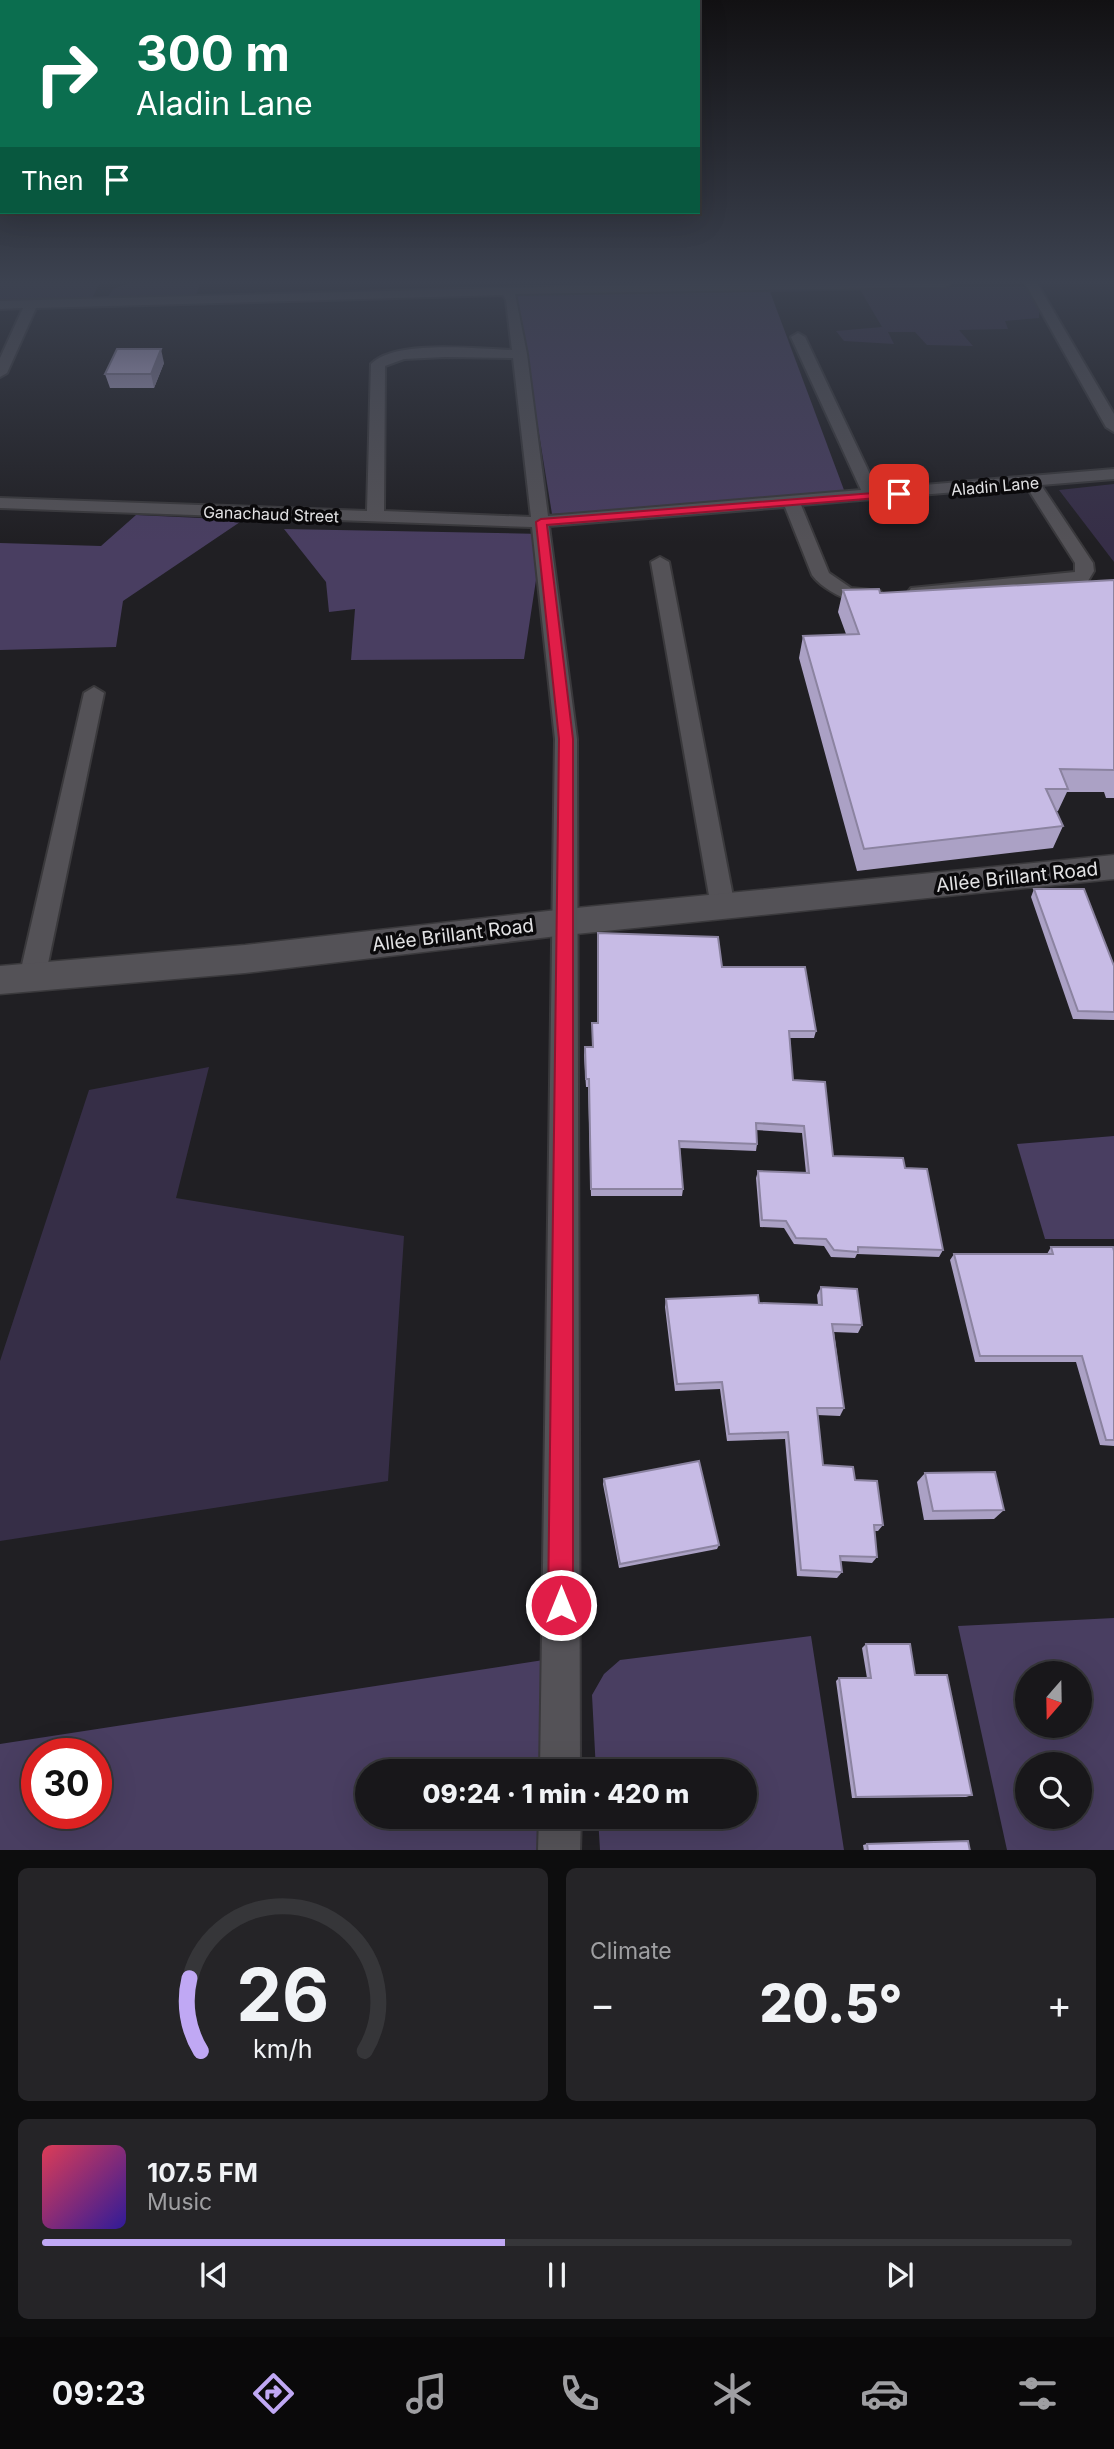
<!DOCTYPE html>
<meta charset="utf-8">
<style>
:root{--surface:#18171a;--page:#252427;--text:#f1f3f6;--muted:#9f9fa2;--line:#363639;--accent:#c0a8f4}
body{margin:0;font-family:Inter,sans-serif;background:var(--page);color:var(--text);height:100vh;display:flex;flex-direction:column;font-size:26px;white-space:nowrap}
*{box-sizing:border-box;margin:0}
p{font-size:23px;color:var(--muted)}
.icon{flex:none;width:38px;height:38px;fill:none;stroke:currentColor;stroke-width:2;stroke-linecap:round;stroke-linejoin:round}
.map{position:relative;height:1850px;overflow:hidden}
.drawer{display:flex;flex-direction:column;gap:18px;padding:18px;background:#0d0d0e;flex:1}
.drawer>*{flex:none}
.top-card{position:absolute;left:0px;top:0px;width:700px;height:214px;box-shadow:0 7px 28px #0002,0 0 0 2px var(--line);background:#0b6e4f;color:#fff;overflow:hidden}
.needle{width:46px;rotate:200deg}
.fabs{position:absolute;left:1015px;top:1661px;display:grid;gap:14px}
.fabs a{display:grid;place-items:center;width:77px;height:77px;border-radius:50%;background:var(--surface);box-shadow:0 7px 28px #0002,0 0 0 2px var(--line);font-size:35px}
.speed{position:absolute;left:21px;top:1738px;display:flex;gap:14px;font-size:35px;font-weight:700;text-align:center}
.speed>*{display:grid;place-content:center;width:91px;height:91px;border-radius:50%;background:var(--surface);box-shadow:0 7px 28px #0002,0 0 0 2px var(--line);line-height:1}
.speed .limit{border:10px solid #d22;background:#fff;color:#111}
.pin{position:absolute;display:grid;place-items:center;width:60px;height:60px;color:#fff;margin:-30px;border-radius:14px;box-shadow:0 4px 10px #0006}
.me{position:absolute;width:77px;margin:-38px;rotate:0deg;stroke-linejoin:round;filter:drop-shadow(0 0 5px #0008)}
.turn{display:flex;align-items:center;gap:24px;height:147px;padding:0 21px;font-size:32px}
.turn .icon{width:91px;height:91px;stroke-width:2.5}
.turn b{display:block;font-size:49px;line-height:60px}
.then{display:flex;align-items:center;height:66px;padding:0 21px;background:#0003;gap:14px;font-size:26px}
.big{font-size:52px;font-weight:800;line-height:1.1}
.drawer .tile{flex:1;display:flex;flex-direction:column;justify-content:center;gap:10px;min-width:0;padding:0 24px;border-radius:10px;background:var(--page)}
.drawer .dial{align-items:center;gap:0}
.dial svg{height:182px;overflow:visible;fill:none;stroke:var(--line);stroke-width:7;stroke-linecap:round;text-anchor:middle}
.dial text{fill:var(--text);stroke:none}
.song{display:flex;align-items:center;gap:21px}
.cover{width:84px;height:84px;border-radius:10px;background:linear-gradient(135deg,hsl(350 70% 55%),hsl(250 70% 35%))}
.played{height:7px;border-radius:4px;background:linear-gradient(90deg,var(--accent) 45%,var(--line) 45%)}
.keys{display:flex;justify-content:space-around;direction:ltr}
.heat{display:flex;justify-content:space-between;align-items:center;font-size:38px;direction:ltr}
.drawer .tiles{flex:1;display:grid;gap:18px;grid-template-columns:1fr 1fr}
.tile:last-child{grid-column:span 2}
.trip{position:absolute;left:355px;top:1759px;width:402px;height:70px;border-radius:35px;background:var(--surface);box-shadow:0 7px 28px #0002,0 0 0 2px var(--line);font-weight:800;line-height:70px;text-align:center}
.menu{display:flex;height:112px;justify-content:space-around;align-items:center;background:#0a090a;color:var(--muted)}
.menu .icon{width:49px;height:49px}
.menu .active{color:var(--accent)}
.menu b{font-size:32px;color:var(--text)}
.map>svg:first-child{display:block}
.green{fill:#362e47}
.forest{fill:#493e61;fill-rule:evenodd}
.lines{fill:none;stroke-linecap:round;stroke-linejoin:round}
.minor-casing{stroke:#3a393c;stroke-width:4}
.secondary-casing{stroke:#3a393c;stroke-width:3}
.minor{fill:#545257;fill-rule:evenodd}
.secondary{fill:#545257;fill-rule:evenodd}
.wall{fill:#aba1c5}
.shaded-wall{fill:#8b83a0}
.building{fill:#c7bbe5;stroke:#8b83a0;stroke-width:2}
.route{fill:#e11d48;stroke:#92132f;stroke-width:2}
.labels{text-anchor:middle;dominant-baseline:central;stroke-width:7;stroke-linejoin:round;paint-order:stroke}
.far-street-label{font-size:16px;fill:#e2e2e4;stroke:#0a090b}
.street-label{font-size:19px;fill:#e2e2e4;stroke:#0a090b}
</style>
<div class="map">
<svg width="1114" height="1851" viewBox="0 0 1114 1851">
<rect width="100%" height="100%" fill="#201f23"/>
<g class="green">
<path d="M0,283H100L92,298L0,299Z"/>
<path d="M128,283H200L196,296L107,298L113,289Z"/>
<path d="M1039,286V318L1005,321L1008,329L959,330L973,346L927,345L915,332H888L894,344L844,341L836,331L882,327L859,288Z"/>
<path d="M1114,484V562L1059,490Z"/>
<path d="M209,1067L176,1198L404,1236L388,1481L0,1541V1361L89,1090Z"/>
</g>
<g class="forest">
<path d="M769,289L847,498L552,514L516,291Z"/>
<path d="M136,515L243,520L123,601L116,647L0,650V543L101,546Z"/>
<path d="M284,529L543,534L524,659L351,660L355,609L329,612L326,582Z"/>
<path d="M1114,1136V1239H1045L1017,1144Z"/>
<path d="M1114,1618V1850H1007L958,1626ZM1080,1673V1726H1027V1673ZM1080,1764V1816H1027V1764Z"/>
<path d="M811,1636L844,1850H600L598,1817L746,1816V1771H596L592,1695L604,1674L620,1660Z"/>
<path d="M563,1657V1771H368V1816L563,1817V1850H0V1744ZM37,1754H96V1813H37Z"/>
</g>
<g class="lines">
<defs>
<g id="minor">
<path d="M696,283H951L945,287L515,294L527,354L548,516L861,490L791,337L798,333L805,337L877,489L1114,469V479L1041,485L1093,563L1094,571L1088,581L917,597L911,596L908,592L911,588L1075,572V563L1026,486L801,505L829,573L851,588L880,591L883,595C866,614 824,592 812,575L785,507L549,526L577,739L580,1771H540L555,739L532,527L0,508V498L367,511L371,364C395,339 479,349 512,350L506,300L503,295L36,308L7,373L0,377V358L23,308L0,309V301ZM445,357L513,358L531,517L384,511L385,366L404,359Z"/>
<path d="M1025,283H1037L1114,414V432L1106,427Z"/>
<path d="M660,557L669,562L735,907L732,913L723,916L714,913L711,907L651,562Z"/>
<path d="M94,687L104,693L45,978L41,985L32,988L23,985L19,978L84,693Z"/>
<path d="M539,1816H581L580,1851H538Z"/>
</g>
<path id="secondary" d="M1114,855V879L566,935L245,973L0,994V966L245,945L566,909Z"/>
</defs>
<use href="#minor" class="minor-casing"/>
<use href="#secondary" class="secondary-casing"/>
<use href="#minor" class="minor"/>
<use href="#secondary" class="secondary"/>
</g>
<g class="wall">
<path d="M164,363L154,388H110L105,374Z"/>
<path d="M1114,580V798H1106L1104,792H1067L1058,811H1056L1063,826L1053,848L857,871L799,658L803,636L846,634L838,612L843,590L880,593Z"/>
<path d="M1034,889L1114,966V1020L1073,1019L1031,897Z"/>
<path d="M722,967L816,1031L814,1038H790L793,1080L833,1156L905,1168L943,1250L939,1257L857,1254L855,1258L831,1257L824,1246L794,1244L784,1228L760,1227L756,1178L758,1171L806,1173L802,1133L756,1130L757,1144L756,1151L680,1148L683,1189L682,1196H591L588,1087H586L584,1055L585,1047H593L592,1023H598Z"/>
<path d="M1051,1247L1114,1251V1446L1100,1445L1076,1362H975L950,1260L954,1254H1047Z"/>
<path d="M821,1287L862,1325L858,1333L834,1332L844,1408L840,1416L817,1415L823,1465L855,1480L883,1525L878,1531H874L877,1557L872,1563L841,1561L842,1572L837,1578L797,1576L785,1439L727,1441L720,1389L675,1391L665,1307L666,1299L818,1305L817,1295Z"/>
<path d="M925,1473L1004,1510L994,1519L924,1520L917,1482Z"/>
<path d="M604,1479L719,1545L717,1549L619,1568L603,1484Z"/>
<path d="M866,1644L915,1675L972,1795L966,1797L852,1798L836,1681L839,1678H867L862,1648Z"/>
<path d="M867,1844L970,1851H864L863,1845Z"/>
</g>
<path class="shaded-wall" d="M161,349L164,363L154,388L151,374Z"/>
<g class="building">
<path d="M117,349H161L151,374H105Z"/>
<path d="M1114,580V770L1060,769L1068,789H1046L1063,826L864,849L803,636L859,634L843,590L879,589L880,593Z"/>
<path d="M1034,889H1084L1114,966V1012L1078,1011Z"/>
<path d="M598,933L718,937L722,967H805L816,1031H789L793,1080L825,1082L833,1156L903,1158L905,1168L927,1169L943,1250L858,1247V1252L834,1250L826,1239L796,1238L786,1221L762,1220L758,1171L809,1173L804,1126L756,1123L757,1144L679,1141L683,1189H591L589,1079H586L585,1047H593L592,1023H598Z"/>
<path d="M1051,1247H1113L1114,1251V1440H1106L1082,1356H980L954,1254H1053Z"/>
<path d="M821,1287L857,1289L862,1325L832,1324L844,1408H817L823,1465L853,1467L855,1480L877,1481L883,1525H874L877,1557L840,1556L842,1572L801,1570L788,1432L729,1434L722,1382L677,1384L666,1299L758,1295L759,1303L822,1305Z"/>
<path d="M699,1461L719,1545L620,1564L604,1479Z"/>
<path d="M995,1472L1004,1510L933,1511L925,1473Z"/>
<path d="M866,1644H910L915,1675H947L972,1795L856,1797L839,1678H871Z"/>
<path d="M968,1841L970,1851H868L867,1844Z"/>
</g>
<linearGradient id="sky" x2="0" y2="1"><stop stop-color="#121113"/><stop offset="0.52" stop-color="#3c4250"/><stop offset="1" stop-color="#3c4250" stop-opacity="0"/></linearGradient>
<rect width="1114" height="542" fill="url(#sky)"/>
<path class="route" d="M899,491L904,494L902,496L547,525L573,739V1605L569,1614L561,1617L552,1614L548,1605L559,739L536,522L541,519Z"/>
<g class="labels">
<g class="far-street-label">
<text transform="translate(995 486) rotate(-5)">Aladin Lane</text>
<text transform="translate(271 514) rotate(2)">Ganachaud Street</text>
</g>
<g class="street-label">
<text transform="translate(1017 877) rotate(-6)">Allée Brillant Road</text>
<text transform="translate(453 935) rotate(-7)">Allée Brillant Road</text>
</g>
</g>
</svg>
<div class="fabs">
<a><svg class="needle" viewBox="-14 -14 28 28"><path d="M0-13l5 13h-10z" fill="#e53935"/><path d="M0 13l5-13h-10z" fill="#9f9fa2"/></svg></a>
<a><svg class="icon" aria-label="search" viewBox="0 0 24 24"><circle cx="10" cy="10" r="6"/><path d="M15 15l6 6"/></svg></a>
</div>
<div class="speed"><div class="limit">30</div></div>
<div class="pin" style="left:899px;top:494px;background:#d93025"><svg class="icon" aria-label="arrive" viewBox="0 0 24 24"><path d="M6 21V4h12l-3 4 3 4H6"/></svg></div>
<svg class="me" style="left:561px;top:1605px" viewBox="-20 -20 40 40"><circle r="17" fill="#e11d48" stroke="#fff" stroke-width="3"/><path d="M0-11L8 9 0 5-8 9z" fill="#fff"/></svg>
<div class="trip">09:24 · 1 min · 420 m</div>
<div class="top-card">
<div class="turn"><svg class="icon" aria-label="right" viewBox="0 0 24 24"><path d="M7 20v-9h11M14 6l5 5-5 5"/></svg><div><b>300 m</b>Aladin Lane</div></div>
<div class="then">Then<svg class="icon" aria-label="arrive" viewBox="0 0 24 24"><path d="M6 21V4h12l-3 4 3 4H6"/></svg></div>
</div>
</div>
<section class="drawer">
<div class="tiles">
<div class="tile dial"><svg viewBox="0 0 100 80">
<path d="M14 69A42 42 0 1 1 86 69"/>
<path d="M14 69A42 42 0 0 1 9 37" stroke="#c0a8f4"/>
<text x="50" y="56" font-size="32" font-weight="700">26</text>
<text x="50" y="72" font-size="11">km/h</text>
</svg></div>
<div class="tile"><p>Climate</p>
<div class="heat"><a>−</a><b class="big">20.5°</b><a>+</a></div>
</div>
<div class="tile">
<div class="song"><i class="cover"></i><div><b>107.5 FM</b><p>Music</p></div></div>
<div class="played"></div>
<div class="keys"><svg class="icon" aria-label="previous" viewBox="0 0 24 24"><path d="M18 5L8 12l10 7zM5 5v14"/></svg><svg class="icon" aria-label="pause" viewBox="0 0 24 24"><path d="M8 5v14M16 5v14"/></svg><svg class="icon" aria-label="next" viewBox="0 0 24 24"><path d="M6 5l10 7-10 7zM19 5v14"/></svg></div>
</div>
</div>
</section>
<nav class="menu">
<b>09:23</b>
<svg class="icon active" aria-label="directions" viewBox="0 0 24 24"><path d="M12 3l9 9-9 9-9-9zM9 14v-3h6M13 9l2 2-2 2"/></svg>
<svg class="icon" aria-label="music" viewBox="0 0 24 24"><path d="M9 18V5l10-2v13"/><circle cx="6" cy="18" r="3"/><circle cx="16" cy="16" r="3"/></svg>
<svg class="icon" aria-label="phone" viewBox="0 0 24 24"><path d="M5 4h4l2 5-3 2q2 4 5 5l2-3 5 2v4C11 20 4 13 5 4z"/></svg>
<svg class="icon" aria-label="climate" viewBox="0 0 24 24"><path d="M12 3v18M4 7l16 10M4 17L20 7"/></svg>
<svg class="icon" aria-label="car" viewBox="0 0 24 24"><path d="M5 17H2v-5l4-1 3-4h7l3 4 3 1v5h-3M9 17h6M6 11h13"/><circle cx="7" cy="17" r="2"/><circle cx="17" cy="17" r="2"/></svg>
<svg class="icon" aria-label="filters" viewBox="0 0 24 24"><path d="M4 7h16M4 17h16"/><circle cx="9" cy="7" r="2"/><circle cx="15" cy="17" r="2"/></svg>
</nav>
